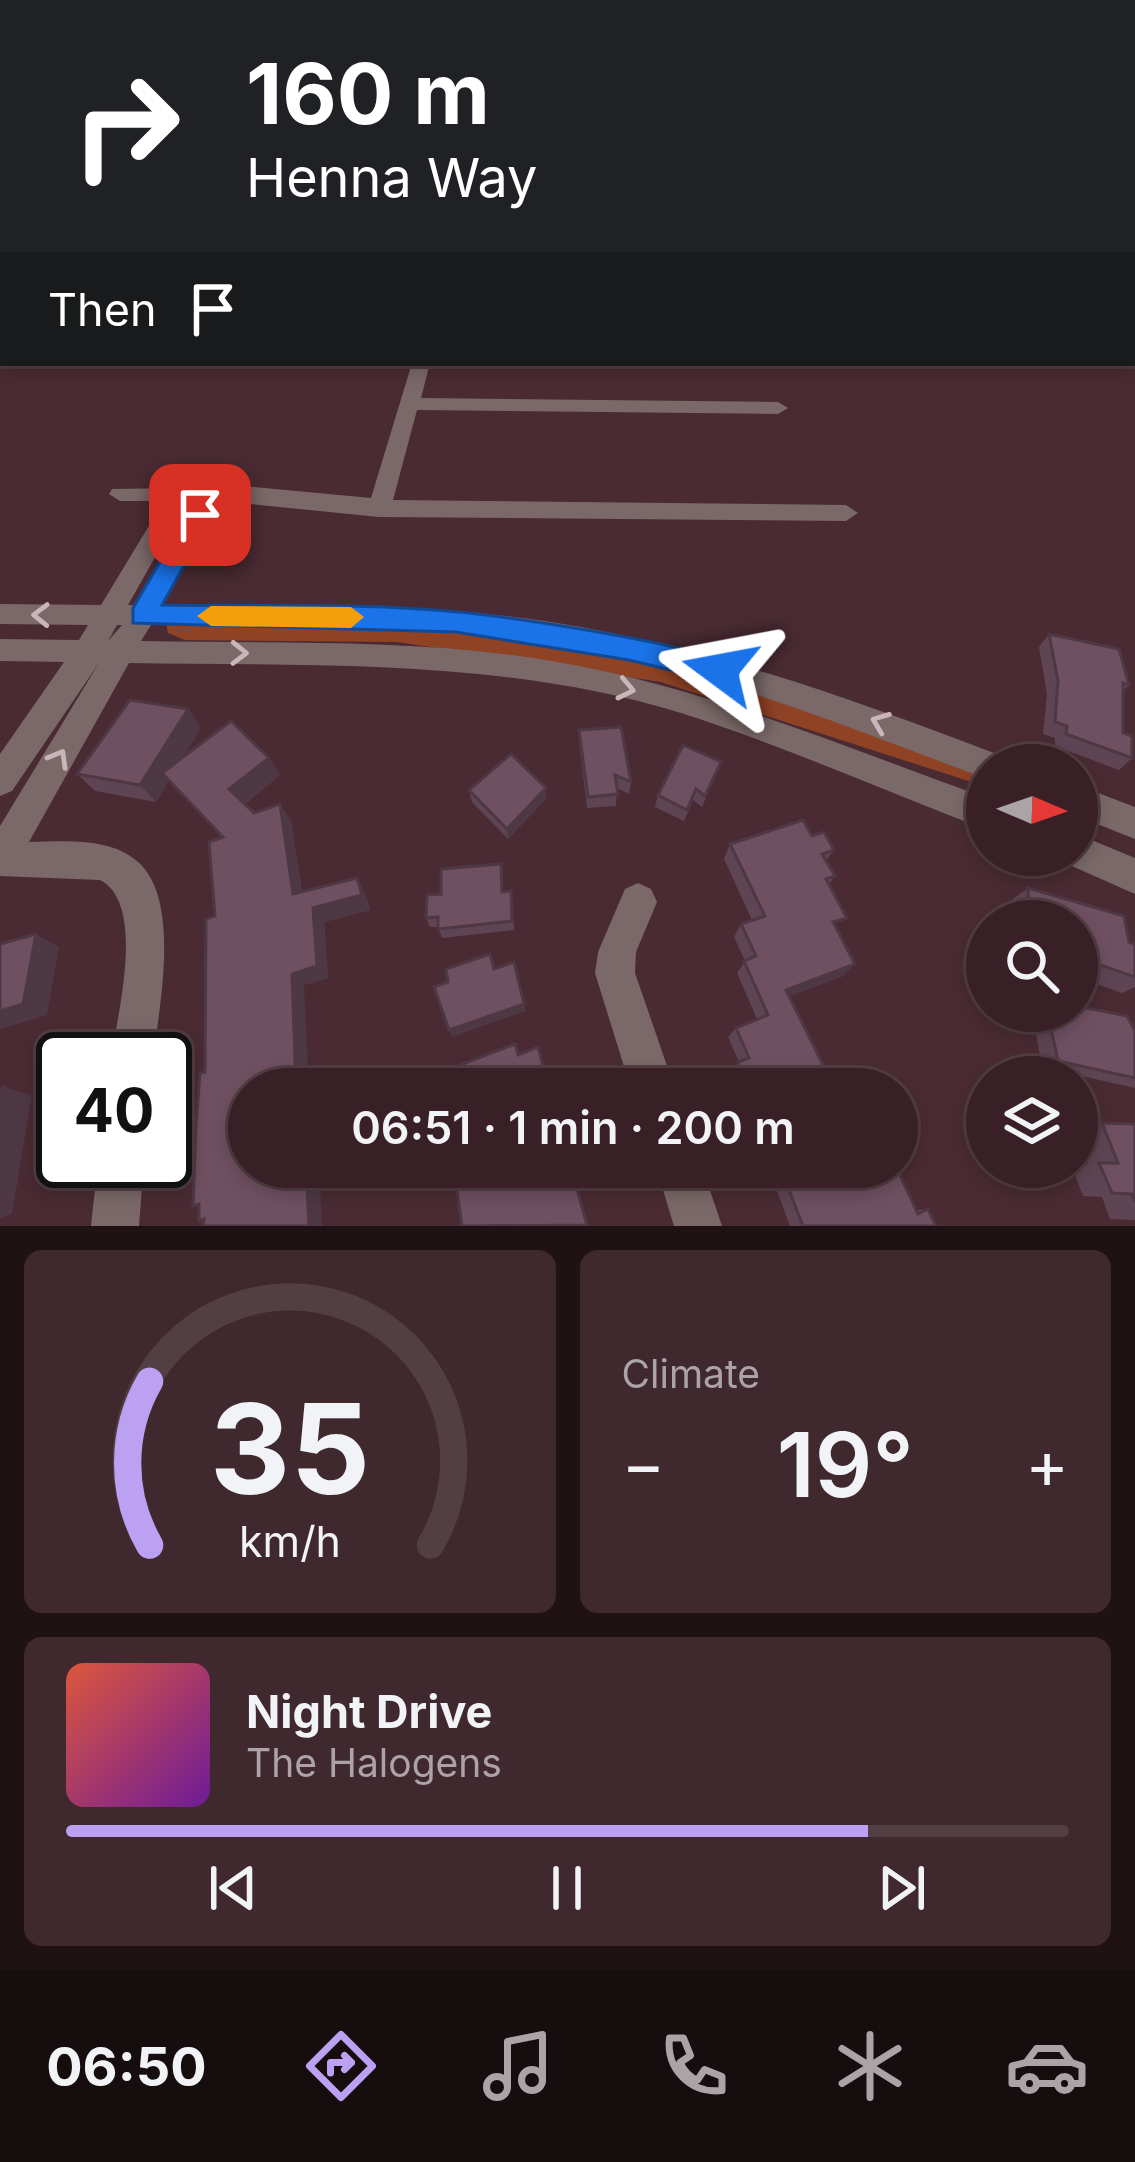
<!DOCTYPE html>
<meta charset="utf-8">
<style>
:root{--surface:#382026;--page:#3f282e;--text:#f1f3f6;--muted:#aba3a7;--line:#523e43;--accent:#bca0f2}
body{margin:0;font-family:Inter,sans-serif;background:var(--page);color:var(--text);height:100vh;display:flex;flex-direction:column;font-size:45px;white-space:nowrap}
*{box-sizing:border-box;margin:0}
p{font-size:39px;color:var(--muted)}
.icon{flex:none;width:66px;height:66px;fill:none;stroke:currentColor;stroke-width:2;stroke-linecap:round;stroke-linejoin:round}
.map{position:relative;height:1226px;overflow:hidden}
.side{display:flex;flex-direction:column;gap:24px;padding:24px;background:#1f1215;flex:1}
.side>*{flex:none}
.guide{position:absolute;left:0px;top:0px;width:1137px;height:366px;box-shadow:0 6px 18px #0003,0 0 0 3px var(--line);background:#202124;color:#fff;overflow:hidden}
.needle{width:78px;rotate:92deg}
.fabs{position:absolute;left:966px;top:744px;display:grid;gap:24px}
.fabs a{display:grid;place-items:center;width:132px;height:132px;border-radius:50%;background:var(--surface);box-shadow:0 6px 18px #0003,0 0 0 3px var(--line);font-size:60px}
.speed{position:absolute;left:36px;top:1032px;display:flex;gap:24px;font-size:60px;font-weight:700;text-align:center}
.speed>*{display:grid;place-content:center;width:156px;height:156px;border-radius:50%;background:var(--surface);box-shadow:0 6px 18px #0003,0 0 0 3px var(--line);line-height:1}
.speed .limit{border:6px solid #111;border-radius:18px;background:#fff;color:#111}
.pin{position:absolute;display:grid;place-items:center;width:102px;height:102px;color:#fff;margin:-51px;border-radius:24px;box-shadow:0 6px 18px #0006}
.me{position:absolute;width:132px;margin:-66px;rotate:283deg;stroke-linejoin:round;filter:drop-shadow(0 0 9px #0008)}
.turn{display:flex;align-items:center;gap:42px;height:252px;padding:0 48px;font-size:54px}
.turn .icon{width:156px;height:156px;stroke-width:2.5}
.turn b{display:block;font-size:84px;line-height:102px}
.then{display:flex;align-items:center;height:114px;padding:0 48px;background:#0003;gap:24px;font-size:45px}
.big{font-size:90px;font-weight:600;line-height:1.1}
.side .tile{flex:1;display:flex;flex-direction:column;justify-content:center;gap:18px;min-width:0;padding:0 42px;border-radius:18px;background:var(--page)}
.side .dial{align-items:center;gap:0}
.dial svg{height:312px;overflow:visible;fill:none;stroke:var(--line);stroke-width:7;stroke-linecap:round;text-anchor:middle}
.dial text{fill:var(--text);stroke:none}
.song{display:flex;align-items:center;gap:36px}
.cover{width:144px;height:144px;border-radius:18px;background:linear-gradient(135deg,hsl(10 70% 55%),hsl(280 70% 35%))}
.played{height:12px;border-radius:6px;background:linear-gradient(90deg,var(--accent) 80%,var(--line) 80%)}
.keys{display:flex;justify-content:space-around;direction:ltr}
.heat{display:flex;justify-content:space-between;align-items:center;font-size:66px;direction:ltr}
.side .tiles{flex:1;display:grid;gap:24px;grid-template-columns:1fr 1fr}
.tile:last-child{grid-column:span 2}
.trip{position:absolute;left:228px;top:1068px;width:690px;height:120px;border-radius:60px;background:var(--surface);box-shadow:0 6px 18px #0003,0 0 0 3px var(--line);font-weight:600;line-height:120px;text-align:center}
.menu{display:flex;height:192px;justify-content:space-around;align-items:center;background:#160d0f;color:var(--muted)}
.menu .icon{width:84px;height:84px}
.menu .active{color:var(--accent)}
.menu b{font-size:54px;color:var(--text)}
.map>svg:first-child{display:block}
.green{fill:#8f4224}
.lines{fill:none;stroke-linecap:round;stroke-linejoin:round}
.minor{fill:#7a6968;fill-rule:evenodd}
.wall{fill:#5f4553}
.shaded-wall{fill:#4e3844}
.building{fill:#6f5061;stroke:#4e3844;stroke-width:3}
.oneway{stroke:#cab6b8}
.route{fill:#1a73e8;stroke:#114b97;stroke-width:3}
.slow{fill:#f59e0b}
</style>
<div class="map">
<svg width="1135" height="1226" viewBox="0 0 1135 1226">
<rect width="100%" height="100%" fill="#4a2b33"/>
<path class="green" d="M166,623C293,624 423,621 550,642C701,668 843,724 987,775V787L661,682L397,642L185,640L168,633Z"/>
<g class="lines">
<g class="minor">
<rect x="0" y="151" width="3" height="6"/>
<rect x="1134" y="220" width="1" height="9"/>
<rect x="0" y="284" width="3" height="10"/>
<path d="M412,363H430L421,398L778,402L788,408L778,414L417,410L393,500L846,505L858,513L846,521L379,517L220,501L162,605C301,604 443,602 581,627C725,653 863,703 999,755L1004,765H987V779C852,729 721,674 579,648C438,622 293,624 151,625L141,641C277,644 417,638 552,661C702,686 844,747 987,798V830C885,791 784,746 681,713C503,658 312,666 129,663L29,842C63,841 110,837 137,861C182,899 159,1008 153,1059H111C117,1016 147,904 100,880L0,876V826L99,663L12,791L0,796V754L64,662L0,661V639L79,640L88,625L0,624V604L101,605L164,501H120L109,494L112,489L254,487L371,498ZM187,501H197L134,605H128ZM117,625H122L108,641Z"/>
<path d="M1077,785L1135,807V839L1077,816Z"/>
<path d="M1077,834L1135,858V894L1065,863L1061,855H1077Z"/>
<path d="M638,883L651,889L657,902L636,952L635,973L675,1089H631L595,973L598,952L625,889Z"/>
<path d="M98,1161H144L139,1226H91Z"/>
<path d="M656,1167H702L722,1226H674Z"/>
</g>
</g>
<g class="wall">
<path d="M1049,634L1129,685L1123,691V733L1132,758L1119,770L1055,746V738L1043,734L1047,694L1039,647Z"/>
<path d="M188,709L201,728L183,757L269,758L280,775L245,804L254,813L291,821L302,892L365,893L370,910L324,922L328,978L304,985L204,1221H199L205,1072L222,837L169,780L156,802L95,791L77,774Z"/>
<path d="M579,730L631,782L629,794L617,788L616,806L587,808L579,742Z"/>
<path d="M721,762L702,807L693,800L684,821L655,807L658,795Z"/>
<path d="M469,790L546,799L508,839L472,802Z"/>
<path d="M812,836L834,850L826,861L835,876L829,884L843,976L789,996L835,1089H738L730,1070L739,1062L728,1037L736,1028L757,1019L737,973L745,961L734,937L741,924L752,920L724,859L730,844Z"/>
<path d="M501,864L503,892L512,901L514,930L442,938L438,927H430L426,918L441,894Z"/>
<path d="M1028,888L1135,944V987L1122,993L1077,977V921H1010L1009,902Z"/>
<path d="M1019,1011H1077L1135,1031V1088L1042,1067L1036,1034L1023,1032Z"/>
<path d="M1102,1123L1135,1124V1220L1110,1219L1102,1197L1083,1196L1072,1167L1088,1164L1077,1129Z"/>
<path d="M768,1167H896L917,1210L928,1209L936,1226H790Z"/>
</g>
<g class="shaded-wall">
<path d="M188,709L201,728L156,802L140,785Z"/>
<path d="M269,758L280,775L242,806L229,789Z"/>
<path d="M546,788V799L508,839L507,829Z"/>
<path d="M280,804L291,821L304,909L293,894Z"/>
<path d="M357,878L365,893L370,910L324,922L328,978L304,985L309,1089H296L292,974L313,908Z"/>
<path d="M36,934L59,947L47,1015L0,1029V1011Z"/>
<path d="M855,964L843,976L777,1001L786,990Z"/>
<path d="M524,1004L526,1011L452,1037L449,1030Z"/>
<path d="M4,1087L32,1095L12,1214L0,1218V1111Z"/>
<path d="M306,1167H319L322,1226H309Z"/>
</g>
<g class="building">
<path d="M1134,135H1135V205L1134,203Z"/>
<path d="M1049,634L1119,649L1129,685L1123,683V733L1132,736V758L1066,734L1067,726L1055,722L1058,681Z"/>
<path d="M130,700L188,709L140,785L77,774Z"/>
<path d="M231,721L269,758L229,789L254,813L280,804L293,894L357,878L362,895L313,908L317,966L292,974L296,1089H249V1167H306L309,1226H203L204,1219L199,1221V1204L193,1206L196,1126L200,1073L205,1072L206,919L215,916L209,842L223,837L162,773Z"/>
<path d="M621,727L631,782L615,775L618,794L588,797L579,730Z"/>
<path d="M683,745L721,762L705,796L696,789L687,810L658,795Z"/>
<path d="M511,754L546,788L507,829L469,790Z"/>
<path d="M803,820L812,836L824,832L834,850L822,854L835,876L826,879L847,918L833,922L855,964L786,990L835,1089H749L738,1062L749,1058L736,1028L768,1015L744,961L756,956L741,924L765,916L730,844Z"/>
<path d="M501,864L502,892L511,891L512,921L438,929V917L426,918L427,895L441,894V869Z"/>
<path d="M1028,888L1124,916L1129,942L1135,944V977L1077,957V921H1045L1044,913L1029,908Z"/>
<path d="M36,934L23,1004L0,1011V944Z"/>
<path d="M490,954L494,969L514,962L524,1004L449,1030L434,987L448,982L446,969Z"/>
<path d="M1077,1006L1127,1016L1135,1031V1078L1058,1061L1051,1028L1037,1025L1034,1011H1077Z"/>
<path d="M515,1044L518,1055L538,1047L549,1089H465L460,1065Z"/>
<path d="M4,1087L0,1111V1089Z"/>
<path d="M1102,1123L1135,1124V1202L1132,1194L1112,1193L1099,1163H1118Z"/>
<path d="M464,1167H571L587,1225L462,1226L454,1171Z"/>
<path d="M780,1167H896L918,1214L928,1209L936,1226H803Z"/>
</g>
<defs><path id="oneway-chevron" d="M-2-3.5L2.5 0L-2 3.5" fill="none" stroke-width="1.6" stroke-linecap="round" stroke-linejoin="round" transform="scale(3)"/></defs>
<g class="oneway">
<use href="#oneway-chevron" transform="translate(41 615) rotate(-179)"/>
<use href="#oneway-chevron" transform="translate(239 653) rotate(1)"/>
<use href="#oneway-chevron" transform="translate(626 689) rotate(12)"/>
<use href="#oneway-chevron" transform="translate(880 722) rotate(-159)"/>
<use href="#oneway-chevron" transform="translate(59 758) rotate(-60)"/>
</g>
<linearGradient id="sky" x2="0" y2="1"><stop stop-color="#29181c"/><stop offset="0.44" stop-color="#5a4a5b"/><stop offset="1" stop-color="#5a4a5b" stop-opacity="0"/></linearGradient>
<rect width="1135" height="306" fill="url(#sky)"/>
<path class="route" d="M200,507L212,515L162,605C259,607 361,602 458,612C496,615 723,647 735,670L720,682L629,660L456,632L133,623V608L191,509Z"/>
<path class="slow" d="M211,606L351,607L364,617L351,628L211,626L197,616Z"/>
</svg>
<div class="fabs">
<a><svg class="needle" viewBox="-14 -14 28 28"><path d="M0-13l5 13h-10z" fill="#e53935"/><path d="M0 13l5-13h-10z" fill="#aba3a7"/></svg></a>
<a><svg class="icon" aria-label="search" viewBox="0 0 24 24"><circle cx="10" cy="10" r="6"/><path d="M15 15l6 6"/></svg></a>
<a><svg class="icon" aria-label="layers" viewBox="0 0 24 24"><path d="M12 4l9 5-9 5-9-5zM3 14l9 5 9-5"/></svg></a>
</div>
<div class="speed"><div class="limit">40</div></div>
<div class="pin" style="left:200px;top:515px;background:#d93025"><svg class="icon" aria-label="arrive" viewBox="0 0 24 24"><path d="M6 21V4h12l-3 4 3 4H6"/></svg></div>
<svg class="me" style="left:720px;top:670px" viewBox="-20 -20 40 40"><path d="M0-17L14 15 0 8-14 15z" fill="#1a73e8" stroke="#fff" stroke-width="4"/></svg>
<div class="trip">06:51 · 1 min · 200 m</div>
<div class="guide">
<div class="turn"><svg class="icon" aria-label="right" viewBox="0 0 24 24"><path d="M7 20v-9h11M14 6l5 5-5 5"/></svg><div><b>160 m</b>Henna Way</div></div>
<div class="then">Then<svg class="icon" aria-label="arrive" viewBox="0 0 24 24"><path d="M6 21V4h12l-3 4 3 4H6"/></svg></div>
</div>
</div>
<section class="side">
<div class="tiles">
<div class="tile dial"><svg viewBox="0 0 100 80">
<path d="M14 69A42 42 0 1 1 86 69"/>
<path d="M14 69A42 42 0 0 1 14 27" stroke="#bca0f2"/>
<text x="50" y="56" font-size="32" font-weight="700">35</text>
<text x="50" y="72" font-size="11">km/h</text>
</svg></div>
<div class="tile"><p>Climate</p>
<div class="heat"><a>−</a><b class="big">19°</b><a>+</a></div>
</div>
<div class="tile">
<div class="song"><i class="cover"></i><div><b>Night Drive</b><p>The Halogens</p></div></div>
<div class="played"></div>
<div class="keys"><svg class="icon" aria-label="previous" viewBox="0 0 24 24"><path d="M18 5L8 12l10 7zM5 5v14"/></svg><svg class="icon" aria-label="pause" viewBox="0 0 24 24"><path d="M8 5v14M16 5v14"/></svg><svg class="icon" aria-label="next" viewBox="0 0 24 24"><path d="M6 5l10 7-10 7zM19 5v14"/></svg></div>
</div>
</div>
</section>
<nav class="menu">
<b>06:50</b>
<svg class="icon active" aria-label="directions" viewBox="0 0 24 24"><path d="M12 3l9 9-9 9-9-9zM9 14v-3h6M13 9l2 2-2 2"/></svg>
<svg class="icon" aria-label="music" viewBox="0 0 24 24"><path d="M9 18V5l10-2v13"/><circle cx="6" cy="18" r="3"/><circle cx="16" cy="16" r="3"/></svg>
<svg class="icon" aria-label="phone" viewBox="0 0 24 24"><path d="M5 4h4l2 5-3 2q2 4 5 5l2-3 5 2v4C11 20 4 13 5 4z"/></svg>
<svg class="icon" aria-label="climate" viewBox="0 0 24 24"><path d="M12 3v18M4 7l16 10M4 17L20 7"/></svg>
<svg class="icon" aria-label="car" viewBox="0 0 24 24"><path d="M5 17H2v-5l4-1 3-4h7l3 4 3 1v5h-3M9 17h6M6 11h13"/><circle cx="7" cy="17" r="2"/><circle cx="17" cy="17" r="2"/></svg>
</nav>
